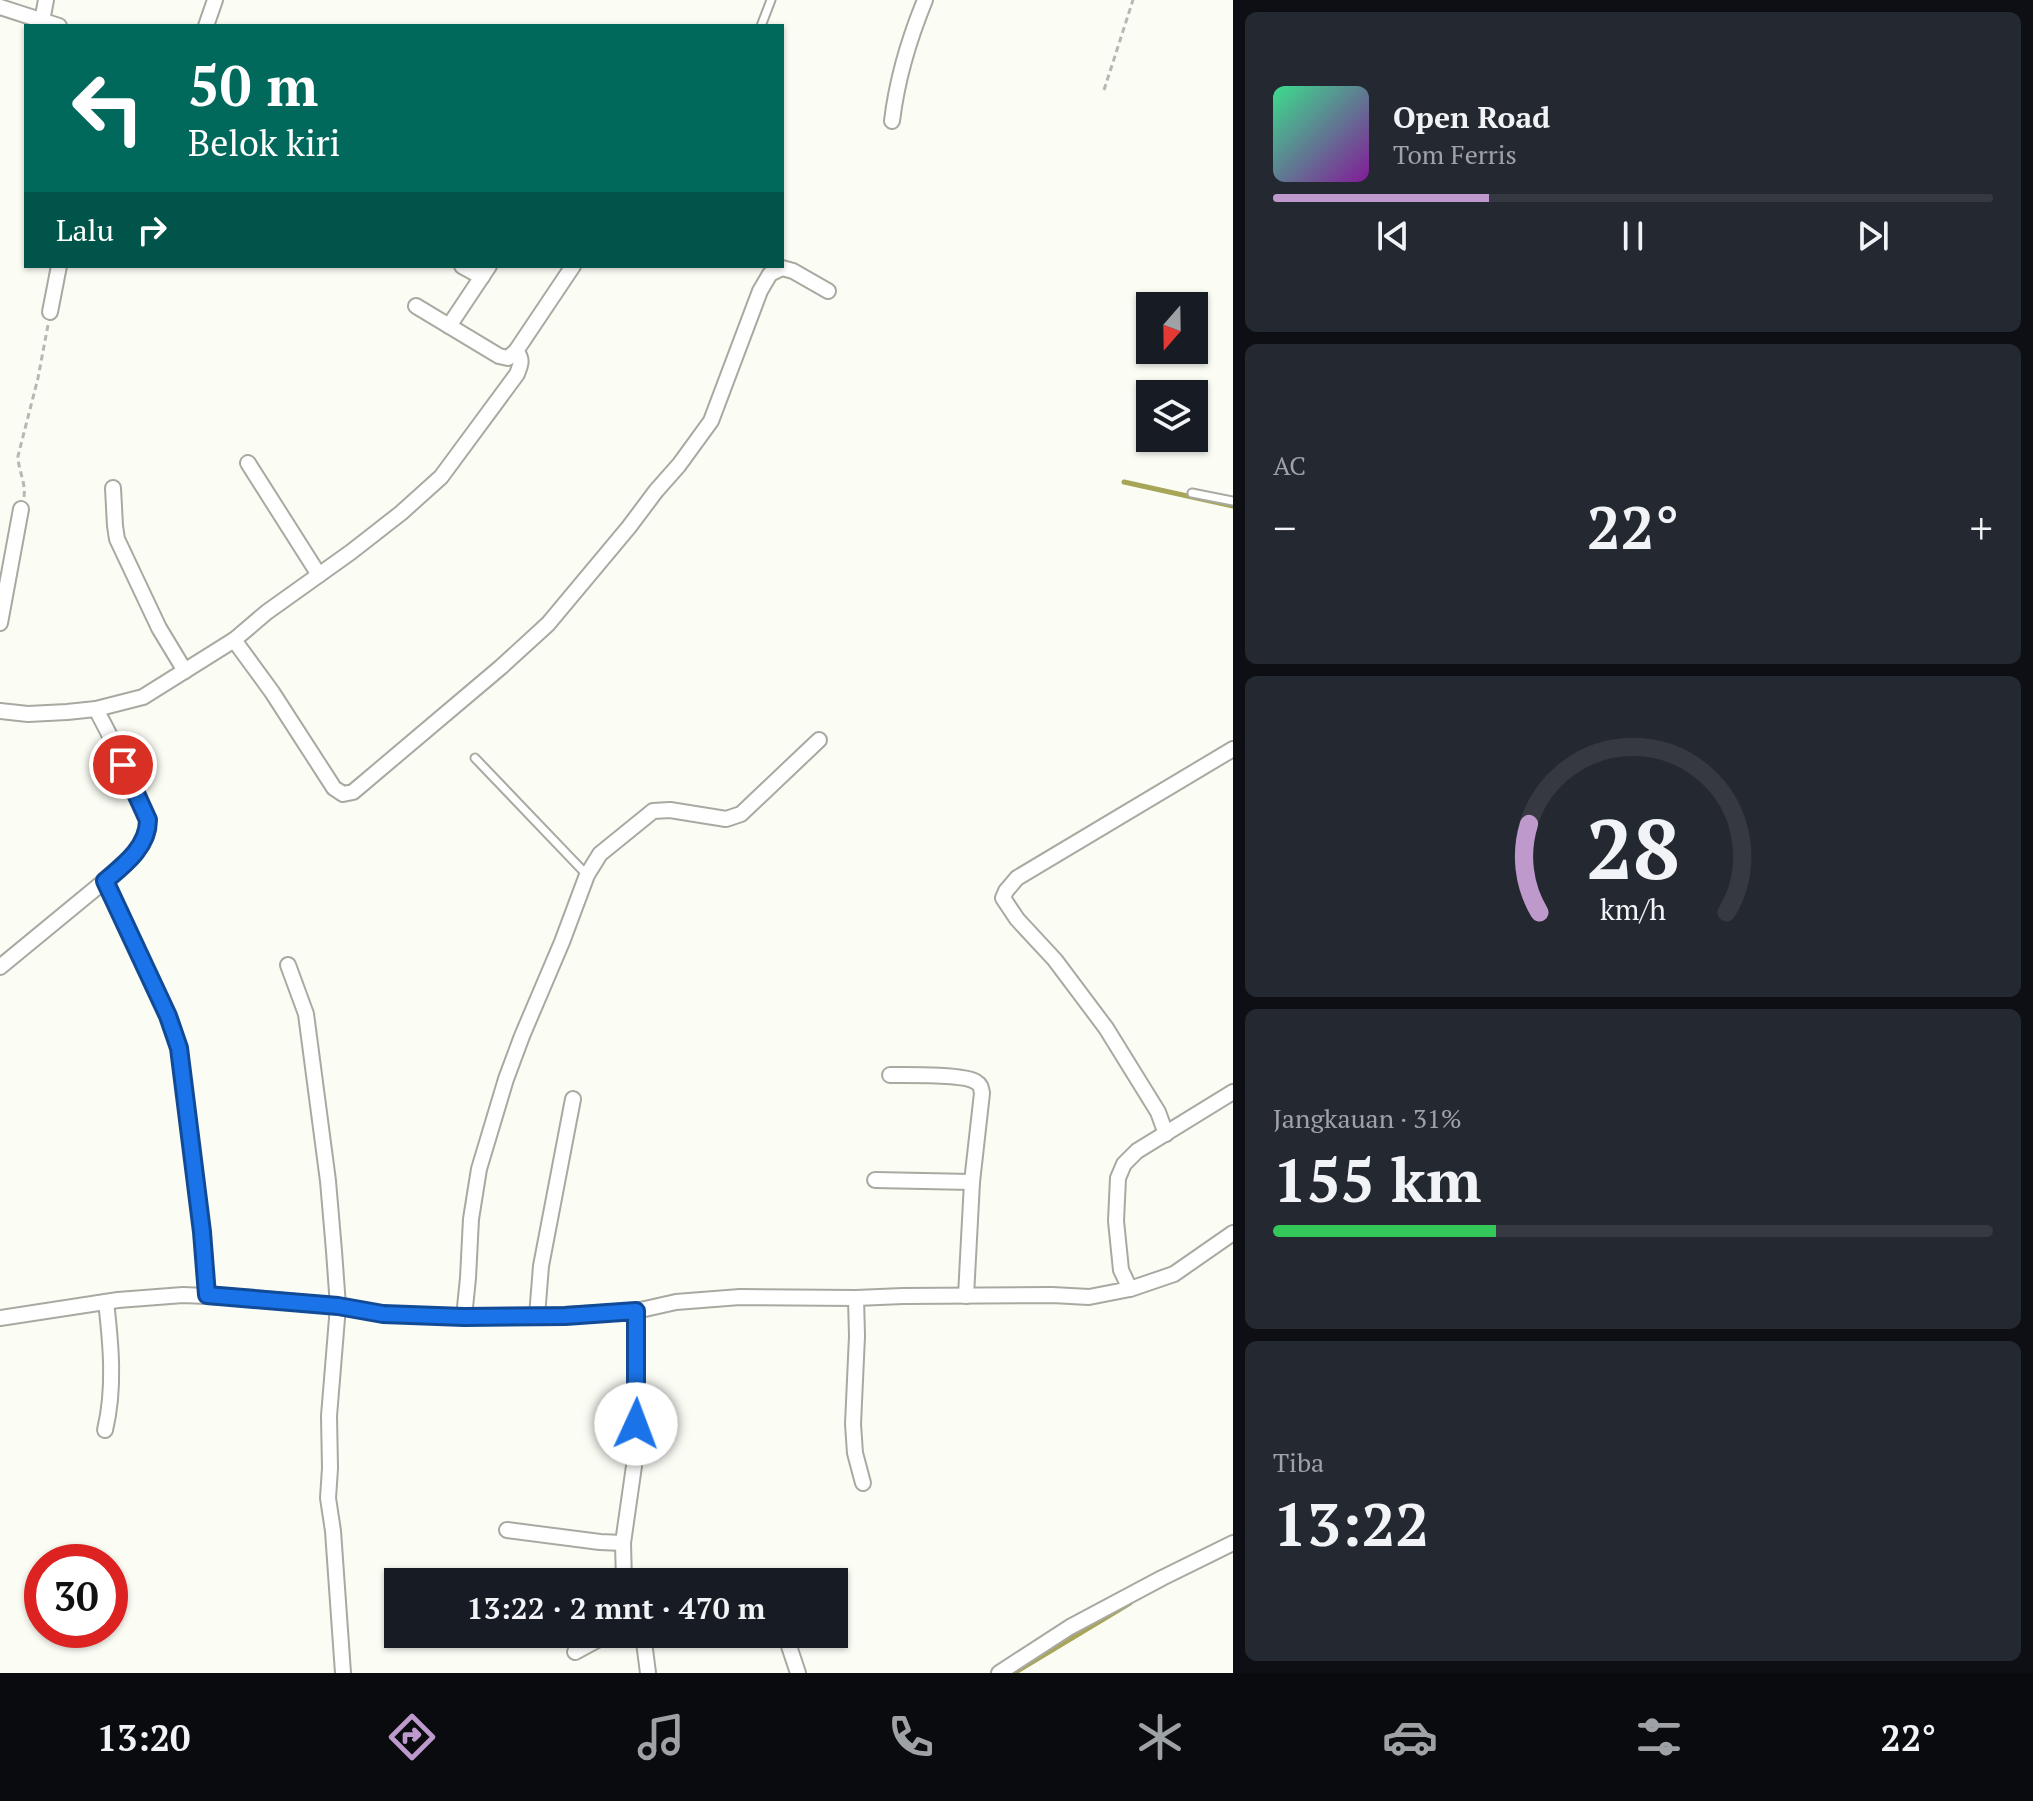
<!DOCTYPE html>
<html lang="id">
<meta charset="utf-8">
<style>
:root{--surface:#171b24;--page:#242831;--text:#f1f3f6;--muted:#9ea1a6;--line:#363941;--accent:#be99cc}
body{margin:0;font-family:"PT Serif",serif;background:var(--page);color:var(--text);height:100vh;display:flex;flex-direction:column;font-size:30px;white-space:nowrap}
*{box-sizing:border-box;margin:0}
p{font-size:26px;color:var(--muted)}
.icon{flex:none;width:44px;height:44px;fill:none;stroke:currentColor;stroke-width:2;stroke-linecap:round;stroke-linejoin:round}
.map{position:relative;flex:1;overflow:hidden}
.panel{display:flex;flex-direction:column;gap:12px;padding:12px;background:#0d0f14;width:800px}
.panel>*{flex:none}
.guide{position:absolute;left:24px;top:24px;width:760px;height:244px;border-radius:0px;box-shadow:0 2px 6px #0004;background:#00695c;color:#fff;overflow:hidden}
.needle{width:52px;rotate:200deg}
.buttons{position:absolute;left:1136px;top:292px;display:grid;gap:16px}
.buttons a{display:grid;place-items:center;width:72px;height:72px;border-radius:0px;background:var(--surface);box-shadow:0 2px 6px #0004;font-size:40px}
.speed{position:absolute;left:24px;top:1544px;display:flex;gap:16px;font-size:40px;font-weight:700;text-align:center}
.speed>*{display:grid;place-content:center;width:104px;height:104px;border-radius:50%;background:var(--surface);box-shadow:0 2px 6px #0004;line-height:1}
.speed .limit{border:12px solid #d22;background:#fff;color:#111}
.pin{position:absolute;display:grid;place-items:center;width:68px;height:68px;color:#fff;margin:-34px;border:4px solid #fff;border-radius:50%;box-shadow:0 2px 8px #0007}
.me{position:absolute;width:88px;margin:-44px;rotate:2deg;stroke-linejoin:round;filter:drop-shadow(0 0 6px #0008)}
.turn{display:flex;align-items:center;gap:28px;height:168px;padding:0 32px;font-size:36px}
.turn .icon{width:104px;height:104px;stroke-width:2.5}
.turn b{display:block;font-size:56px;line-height:68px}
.then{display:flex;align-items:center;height:76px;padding:0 32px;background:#0003;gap:16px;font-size:30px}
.big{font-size:60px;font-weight:800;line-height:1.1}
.panel .card{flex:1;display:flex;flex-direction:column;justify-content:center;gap:12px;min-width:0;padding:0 28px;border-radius:12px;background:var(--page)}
.panel .dial{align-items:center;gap:0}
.dial svg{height:208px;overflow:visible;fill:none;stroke:var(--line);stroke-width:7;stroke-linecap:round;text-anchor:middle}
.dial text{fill:var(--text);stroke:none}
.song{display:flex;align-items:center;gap:24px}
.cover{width:96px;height:96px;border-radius:12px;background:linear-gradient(135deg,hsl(150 70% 55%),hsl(290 70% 35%))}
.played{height:8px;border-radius:4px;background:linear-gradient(90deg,var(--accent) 30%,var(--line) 30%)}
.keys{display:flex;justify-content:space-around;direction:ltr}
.heat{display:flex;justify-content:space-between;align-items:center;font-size:44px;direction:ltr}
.charge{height:12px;border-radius:6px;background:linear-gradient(90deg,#34c759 31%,var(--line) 0)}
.trip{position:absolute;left:384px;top:1568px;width:464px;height:80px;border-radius:0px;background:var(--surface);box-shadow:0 2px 6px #0004;font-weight:800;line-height:80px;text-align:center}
.dock{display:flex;height:128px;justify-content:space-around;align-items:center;background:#090b0e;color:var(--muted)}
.dock .icon{width:56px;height:56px}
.dock .active{color:var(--accent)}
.dock b{font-size:36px;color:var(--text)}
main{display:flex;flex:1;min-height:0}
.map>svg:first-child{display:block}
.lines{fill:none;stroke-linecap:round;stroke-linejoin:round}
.stream{stroke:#a7a557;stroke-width:5}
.lane-casing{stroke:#a9a9a2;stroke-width:11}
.street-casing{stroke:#a9a9a2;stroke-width:18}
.path{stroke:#b7b8b2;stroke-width:3;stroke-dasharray:6 4;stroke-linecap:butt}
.lane{stroke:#fff;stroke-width:7}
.street{stroke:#fff;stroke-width:14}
.route-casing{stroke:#114b97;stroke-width:20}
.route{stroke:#1a73e8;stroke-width:14}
</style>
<main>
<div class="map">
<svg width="1233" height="1673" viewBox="0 0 1233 1673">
<rect width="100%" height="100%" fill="#fbfcf4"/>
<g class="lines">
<g class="stream">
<path d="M1124,482L1233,506"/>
<path d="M1014,1673L1130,1603"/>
</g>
<defs>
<g id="lane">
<path d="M761,26L771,0"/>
<path d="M1192,493L1233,501"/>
<path d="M475,758L587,875"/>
</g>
<g id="street">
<path d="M0,7L59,26"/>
<path d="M42,21L46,0"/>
<path d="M206,26L215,0"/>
<path d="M892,121C897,79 909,39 925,0"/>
<path d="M462,266L482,277"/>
<path d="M416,306L499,356L508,358L516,351L573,266"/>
<path d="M50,312L59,266"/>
<path d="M449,326L489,266"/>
<path d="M248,463L319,575"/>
<path d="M113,488L115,526L117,539L159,628L185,671"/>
<path d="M0,623L21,509"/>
<path d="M234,640L272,692L334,788L343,794L353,792L501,667L548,624L629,527L656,491L679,465L711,421L760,291L770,274L782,268L793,271L828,291"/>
<path d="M0,711L28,714L67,712L96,709L143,697L234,640L267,612L351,552L401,513L441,477L517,374C521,364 523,359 516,351"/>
<path d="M105,881L168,1016L179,1048L202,1232L207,1295"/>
<path d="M288,965L306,1014L328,1181L334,1251L338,1306L329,1416L330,1468L328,1498L333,1531L343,1673"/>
<path d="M0,967L124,865C133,855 145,844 148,829C150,811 107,730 96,709"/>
<path d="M890,1075C905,1075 966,1074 976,1082C981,1085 981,1088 982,1093L972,1182L966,1296"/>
<path d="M1166,1134L1158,1112L1106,1028L1055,960L1017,919L1003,898L1006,891L1017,878L1233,749"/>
<path d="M875,1180L972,1182"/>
<path d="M1130,1289L1174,1274L1233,1233"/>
<path d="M856,1298L857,1336L853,1424L855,1453L863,1483"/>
<path d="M537,1316L541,1266L573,1099"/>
<path d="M464,1317L468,1278L471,1219L479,1169L506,1079L522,1036L562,942L587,875L600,854L653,811L670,810L726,819L741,814L819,740"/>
<path d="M0,1318L118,1300L183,1295L253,1298L338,1306L383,1314L464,1317H529L636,1311L676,1302L740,1297L856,1298L903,1296L1052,1295L1089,1297L1130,1289L1121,1270L1116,1221L1118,1178L1124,1164L1137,1151L1233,1092"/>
<path d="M105,1430C115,1389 111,1344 106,1302"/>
<path d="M507,1530L600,1542L623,1543L634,1466L637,1374L636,1311"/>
<path d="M623,1543L624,1582"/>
<path d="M643,1634L648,1673"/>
<path d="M785,1634L798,1673"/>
<path d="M575,1652L608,1634"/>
<path d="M999,1673L1070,1627L1162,1578L1233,1543"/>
</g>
</defs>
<use href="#lane" class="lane-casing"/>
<use href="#street" class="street-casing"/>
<g class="path">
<path d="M1104,90L1133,0"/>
<path d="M24,497C26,482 18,470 18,456L38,378L48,325"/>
</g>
<use href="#lane" class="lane"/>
<use href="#street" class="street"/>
</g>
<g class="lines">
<defs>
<path id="route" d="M123,765L148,820C148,847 124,865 105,881L168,1016L179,1048L202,1232L207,1295L338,1306L383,1314L464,1317L565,1316L636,1311V1424"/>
</defs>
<use href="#route" class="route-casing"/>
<use href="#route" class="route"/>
</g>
</svg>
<div class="buttons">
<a><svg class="needle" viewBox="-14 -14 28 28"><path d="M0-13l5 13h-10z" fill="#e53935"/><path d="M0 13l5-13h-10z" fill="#9ea1a6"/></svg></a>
<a><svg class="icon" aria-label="layers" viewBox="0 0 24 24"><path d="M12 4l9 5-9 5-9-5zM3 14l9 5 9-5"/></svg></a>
</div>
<div class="speed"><div class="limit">30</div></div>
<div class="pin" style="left:123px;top:765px;background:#d93025"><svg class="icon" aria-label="arrive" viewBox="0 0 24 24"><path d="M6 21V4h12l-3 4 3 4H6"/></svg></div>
<svg class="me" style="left:636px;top:1424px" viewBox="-20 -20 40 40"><circle r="19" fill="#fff"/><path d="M0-13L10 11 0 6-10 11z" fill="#1a73e8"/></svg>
<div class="trip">13:22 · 2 mnt · 470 m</div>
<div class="guide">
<div class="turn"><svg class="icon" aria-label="left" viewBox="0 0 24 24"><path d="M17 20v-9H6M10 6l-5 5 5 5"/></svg><div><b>50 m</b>Belok kiri</div></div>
<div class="then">Lalu<svg class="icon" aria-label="right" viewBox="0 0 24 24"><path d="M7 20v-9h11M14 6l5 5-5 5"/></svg></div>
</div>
</div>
<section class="panel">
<div class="card">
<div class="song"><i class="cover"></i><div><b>Open Road</b><p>Tom Ferris</p></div></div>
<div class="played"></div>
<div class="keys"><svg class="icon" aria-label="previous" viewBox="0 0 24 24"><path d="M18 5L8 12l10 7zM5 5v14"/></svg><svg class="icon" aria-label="pause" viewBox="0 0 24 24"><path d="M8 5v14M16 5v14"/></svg><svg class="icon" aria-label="next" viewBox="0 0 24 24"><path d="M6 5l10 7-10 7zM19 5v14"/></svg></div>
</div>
<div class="card"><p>AC</p>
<div class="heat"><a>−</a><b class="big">22°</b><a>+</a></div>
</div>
<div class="card dial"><svg viewBox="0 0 100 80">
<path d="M14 69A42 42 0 1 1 86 69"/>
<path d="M14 69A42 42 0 0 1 10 35" stroke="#be99cc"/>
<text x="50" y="56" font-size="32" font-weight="700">28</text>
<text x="50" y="72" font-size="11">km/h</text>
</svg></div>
<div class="card"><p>Jangkauan · 31%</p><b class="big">155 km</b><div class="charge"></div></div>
<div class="card"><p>Tiba</p><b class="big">13:22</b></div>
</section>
</main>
<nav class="dock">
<b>13:20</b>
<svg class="icon active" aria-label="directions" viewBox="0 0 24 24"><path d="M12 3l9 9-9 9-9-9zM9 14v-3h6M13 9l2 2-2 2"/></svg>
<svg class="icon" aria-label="music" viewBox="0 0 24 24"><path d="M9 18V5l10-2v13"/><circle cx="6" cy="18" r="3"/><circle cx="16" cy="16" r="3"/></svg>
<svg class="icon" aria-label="phone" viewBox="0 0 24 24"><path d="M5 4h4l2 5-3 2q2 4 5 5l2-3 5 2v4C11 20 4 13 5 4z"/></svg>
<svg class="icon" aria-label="climate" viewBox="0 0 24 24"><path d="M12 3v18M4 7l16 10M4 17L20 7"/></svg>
<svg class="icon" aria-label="car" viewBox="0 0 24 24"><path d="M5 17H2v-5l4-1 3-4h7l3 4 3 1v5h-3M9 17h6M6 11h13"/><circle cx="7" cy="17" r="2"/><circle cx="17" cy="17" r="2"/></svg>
<svg class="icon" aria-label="filters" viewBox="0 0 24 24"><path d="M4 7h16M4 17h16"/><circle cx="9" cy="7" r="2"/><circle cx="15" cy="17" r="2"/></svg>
<b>22°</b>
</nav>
